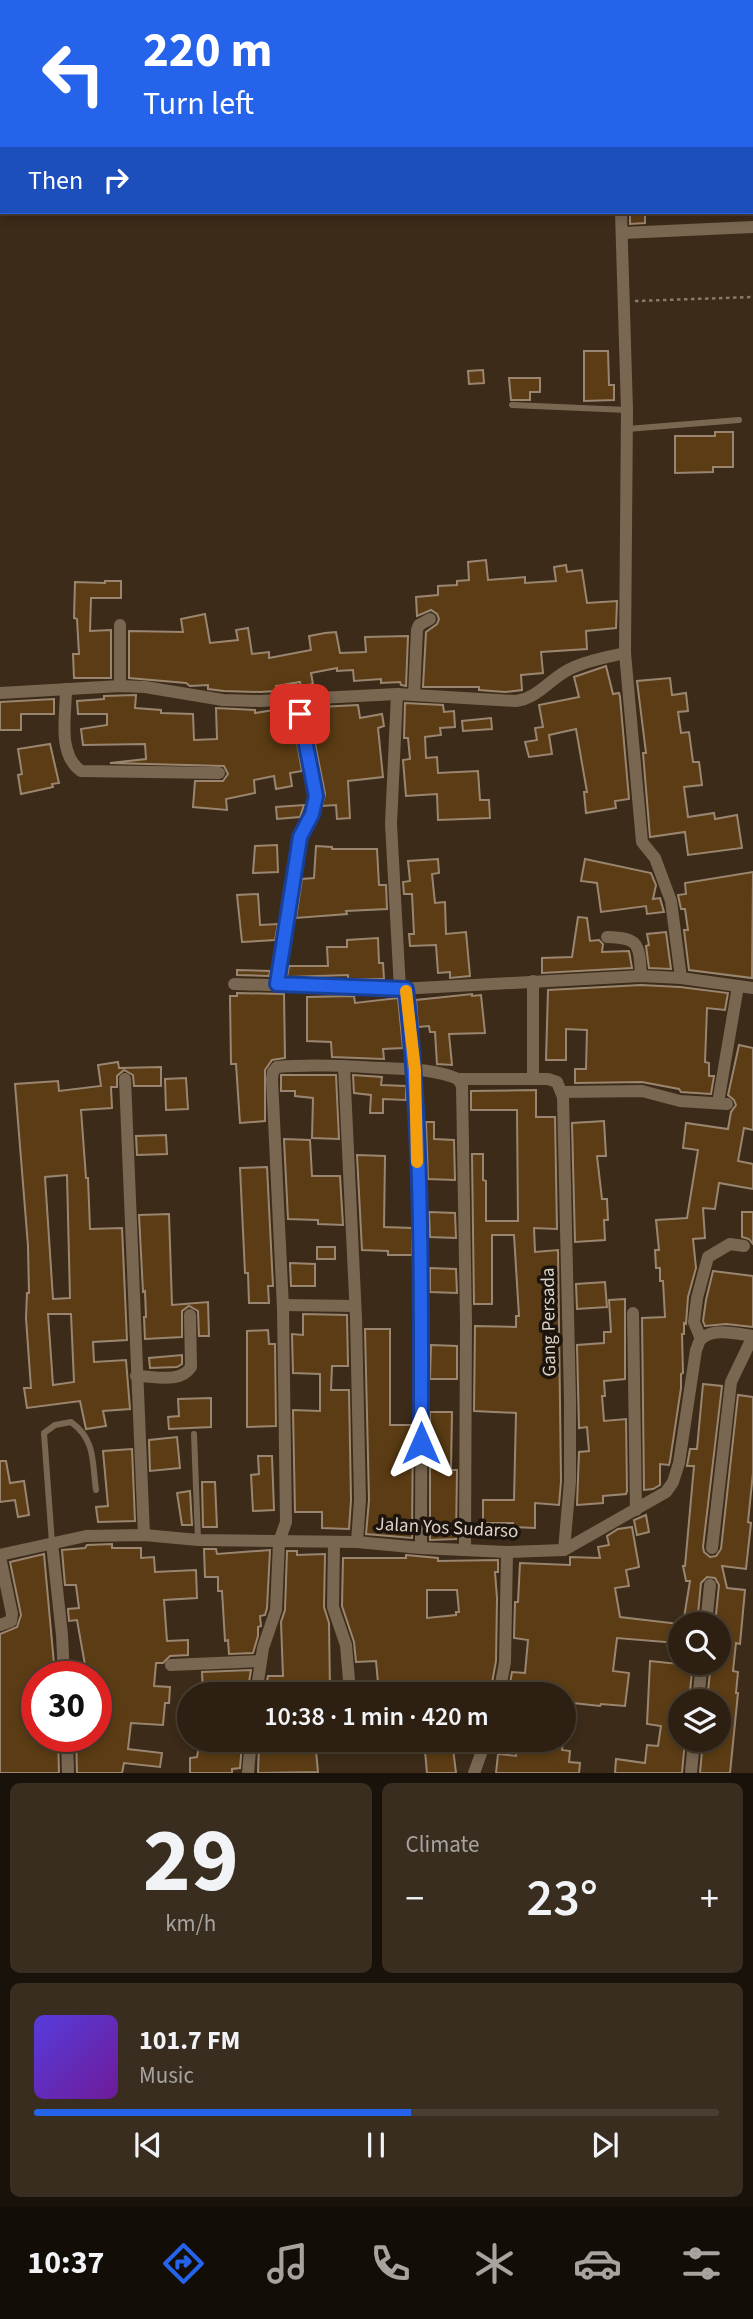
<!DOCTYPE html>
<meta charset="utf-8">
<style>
:root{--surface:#2d2012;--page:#392d20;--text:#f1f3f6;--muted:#a7a39f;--line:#483e32;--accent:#2563eb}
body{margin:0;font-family:"Source Sans 3",sans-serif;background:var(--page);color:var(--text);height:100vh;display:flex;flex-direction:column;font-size:26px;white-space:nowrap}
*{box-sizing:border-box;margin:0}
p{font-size:23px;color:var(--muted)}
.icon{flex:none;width:38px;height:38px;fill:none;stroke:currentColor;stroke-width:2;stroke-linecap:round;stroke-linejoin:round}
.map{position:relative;height:1773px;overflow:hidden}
.details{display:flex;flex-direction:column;gap:10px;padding:10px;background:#19120a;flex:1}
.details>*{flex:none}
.top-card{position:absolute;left:0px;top:0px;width:754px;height:214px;box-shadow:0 4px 10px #0003,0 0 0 2px var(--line);background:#2563eb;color:#fff;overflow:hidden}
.buttons{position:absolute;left:668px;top:1612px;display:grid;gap:14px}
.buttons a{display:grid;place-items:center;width:63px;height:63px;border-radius:50%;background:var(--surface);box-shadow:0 4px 10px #0003,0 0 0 2px var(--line);font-size:35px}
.speed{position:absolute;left:21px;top:1661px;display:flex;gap:14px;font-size:35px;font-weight:700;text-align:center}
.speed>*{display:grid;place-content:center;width:91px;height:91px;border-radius:50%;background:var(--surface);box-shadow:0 4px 10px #0003,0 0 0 2px var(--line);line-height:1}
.speed .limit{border:10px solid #d22;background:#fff;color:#111}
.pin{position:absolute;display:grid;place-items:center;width:60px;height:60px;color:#fff;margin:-30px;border-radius:14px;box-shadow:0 4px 10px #0006}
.me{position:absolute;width:77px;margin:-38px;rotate:0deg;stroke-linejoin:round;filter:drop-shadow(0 0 5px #0008)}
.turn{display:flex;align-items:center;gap:24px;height:147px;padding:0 28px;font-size:32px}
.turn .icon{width:91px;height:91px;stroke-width:2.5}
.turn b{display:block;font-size:49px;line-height:60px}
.then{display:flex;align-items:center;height:66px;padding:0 28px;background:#0003;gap:14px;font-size:26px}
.big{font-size:52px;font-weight:600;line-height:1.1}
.details .widget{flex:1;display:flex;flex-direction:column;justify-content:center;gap:10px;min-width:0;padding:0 24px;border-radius:10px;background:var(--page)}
.details .dial{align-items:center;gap:0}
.dial b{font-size:91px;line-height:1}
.song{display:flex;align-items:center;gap:21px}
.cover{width:84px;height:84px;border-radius:10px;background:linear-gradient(135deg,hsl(250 70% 55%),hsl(280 70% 35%))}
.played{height:7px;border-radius:4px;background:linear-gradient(90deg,var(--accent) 55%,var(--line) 55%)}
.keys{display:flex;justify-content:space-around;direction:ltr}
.heat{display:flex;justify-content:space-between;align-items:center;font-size:38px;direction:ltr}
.details .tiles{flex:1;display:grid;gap:10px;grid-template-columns:1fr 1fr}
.widget:last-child{grid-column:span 2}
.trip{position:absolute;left:177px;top:1682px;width:399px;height:70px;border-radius:35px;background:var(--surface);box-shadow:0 4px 10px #0003,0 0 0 2px var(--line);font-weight:600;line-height:70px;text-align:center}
.tab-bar{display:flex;height:112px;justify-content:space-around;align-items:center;background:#120d07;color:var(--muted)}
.tab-bar .icon{width:49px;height:49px}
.tab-bar .selected{color:var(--accent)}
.tab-bar b{font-size:32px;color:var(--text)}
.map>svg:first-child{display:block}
.building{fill:#5b3c14;stroke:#9a8670;stroke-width:2;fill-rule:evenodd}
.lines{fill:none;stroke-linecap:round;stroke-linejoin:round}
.path{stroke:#887a6a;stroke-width:2.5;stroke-dasharray:3.5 3.5;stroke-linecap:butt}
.service{stroke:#796752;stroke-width:6}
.minor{stroke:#796752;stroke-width:12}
.route-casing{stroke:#184099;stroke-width:18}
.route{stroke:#2563eb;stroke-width:12}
.slow{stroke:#f59e0b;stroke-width:12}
.labels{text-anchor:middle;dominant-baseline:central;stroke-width:7;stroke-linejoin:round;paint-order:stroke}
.street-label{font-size:19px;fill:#ddd3c7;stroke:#1d150d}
</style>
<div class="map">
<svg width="753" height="1773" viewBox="0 0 753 1773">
<rect width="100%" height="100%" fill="#3c2b18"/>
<g class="building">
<path d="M630,213H645V223L630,224Z"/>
<path d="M584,351H608L609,385H614V400L584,401Z"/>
<path d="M483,370L484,383L469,384L468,371Z"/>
<path d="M509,378H540V392H530V400H511Z"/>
<path d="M715,432H733V467H713V472L675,473V436H715Z"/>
<path d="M486,560L488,580L525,577V583L556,581L554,567L566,565L567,572L582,570L587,603L617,601L616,628L586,631L587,649L541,652L543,673L521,675L522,690L505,692L479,690V687H423L426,632L437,624L439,619L437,614L431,610L417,616L416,597L438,595V586L457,585V581L469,580L468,562Z"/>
<path d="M105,581H121V598H91L90,631L111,630V678H74L73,654H79L77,619L74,618L75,582L105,583Z"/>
<path d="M205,614L210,643L238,640L236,630L248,628L252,654L269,652V658L311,650L309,636L325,633L336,632L340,653L366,652L365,637L408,636L406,686L401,685L400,682L381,683V679L354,681L353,670L337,671V668L311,673L313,684L301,687L300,682L276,686V691L260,692L224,691L208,689V685L190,686L186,683L129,678V631L183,632L181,619Z"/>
<path d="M606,666L613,694L619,693L620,697L629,799L615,801L616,808L586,813L584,792H587L576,729L549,735L552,754L529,757L525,742L537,740L535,728L543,727L539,705L579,697L574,677Z"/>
<path d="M670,678L672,695L686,693L688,711L678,712L681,733L689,732L693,762H699L702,785L684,787L688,817L714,813L715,819L737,815L742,848L688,855L685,832L650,837L643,753H646L637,681Z"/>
<path d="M136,695L135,708L161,710V713L193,714L194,740L217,739L216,708L255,710V713L280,709L284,733L295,731L302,771L290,773L292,786L276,789L274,776L254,780L255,793L226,799L227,810L193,807L195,781H223L228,774L224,766L110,763L146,759L145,744L83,745L81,729L107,725V714H78L77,701L104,699V696Z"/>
<path d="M54,699V714H21V730H0V702Z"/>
<path d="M405,703L443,705L444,712L454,711L455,727L440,728L441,735L425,737L426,758L437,757L438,773L478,771L480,800H489L490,818L438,820L437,794L406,796L403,760L410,759L408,738H404Z"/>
<path d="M358,705L360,718L382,714L384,726L378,728L383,777L348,781L350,818L337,819L336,805L322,806L325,794L309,713L320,711L319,707Z"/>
<path d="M491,718L492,729L463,731L462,721Z"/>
<path d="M50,744L59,783L52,784L53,787L21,794L18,775L22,774L18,749Z"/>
<path d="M304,805L300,817L277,819L276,807Z"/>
<path d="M277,845L278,872L253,873L255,846Z"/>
<path d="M316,846L332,847V849H377L379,885H386L387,909L346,911L347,914L296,918L302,879L314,878Z"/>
<path d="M438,859L439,873L432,874L435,903L445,902L446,934L466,932L470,976L450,978V972L438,973L436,945L410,946L409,934H414L412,894H404L403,882L410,881L408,861Z"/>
<path d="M585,859L651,873L656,885L653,899L660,898L664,912L647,914L646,906L601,912L597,883L581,881Z"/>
<path d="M753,872L752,978L689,970L684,930H688L685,909H681L678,895L686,894L685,883Z"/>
<path d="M258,894L260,925L278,924L275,940L242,942L237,895Z"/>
<path d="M578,917L587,918L590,941L599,940L603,944L602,952L629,951L632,968L542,973V958L572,957Z"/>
<path d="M666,932L671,969L649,968L646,946L649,945L647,934Z"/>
<path d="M378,938L379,963H383L384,979H348V975L287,977L289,966H328L327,947H347V940Z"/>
<path d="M237,970L270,971L269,976L237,975Z"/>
<path d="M641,985L680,987L728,993L725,1010L707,1008L705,1062L709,1063V1076H714L711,1094L681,1092L679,1089L642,1082L575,1083V1069H586L587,1030L566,1029V1060H546L548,990Z"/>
<path d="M237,993L284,994L285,1058L272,1060L265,1070V1121L240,1123L236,1064H231L230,996H237Z"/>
<path d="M472,994V996L481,995L485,1033L449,1034L452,1065L437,1064L435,1032H430L429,1026L418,1027L416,1000Z"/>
<path d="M354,996L355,1003L398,998L403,1048L383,1049L384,1059L332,1057L331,1042L307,1041V997Z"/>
<path d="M739,1045L753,1048V1130L744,1128L738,1161L753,1164V1189L719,1183L715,1209L703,1208L705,1238L693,1239L696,1268L688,1297L686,1324L684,1323V1334H682L683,1373L681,1374V1388L670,1461L669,1465L660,1464V1485L653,1489L644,1490L642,1318L665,1317L663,1281H660V1268H656L655,1250H659L656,1220L687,1218L698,1150L683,1148L686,1123L728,1129L731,1112L736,1105L734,1100L728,1095Z"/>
<path d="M118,1062L119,1068L161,1067V1086H134L133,1075L124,1070L117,1076V1087H111L112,1108L81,1110L86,1178H88L90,1229L122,1228L127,1340L93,1342L94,1362L126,1360L130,1409L103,1411L106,1426L86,1429L80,1401L27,1408L24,1388H31L26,1318L27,1293H29L28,1246L15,1084L58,1081L59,1091L101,1086L98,1065ZM67,1175L70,1298L53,1299L45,1177ZM48,1314H71L74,1382L53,1385Z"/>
<path d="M281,1075H336L339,1139L312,1138L313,1098L295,1096V1091H281Z"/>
<path d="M353,1075L382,1077L381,1085L406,1086V1100L383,1099V1113H370L371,1095L354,1093Z"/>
<path d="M186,1078L188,1109L166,1110L165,1079Z"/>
<path d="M536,1090V1117H555L557,1229L534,1228L535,1252L558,1250L561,1481L559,1505L535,1503V1528L513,1527V1523H483V1500H514L516,1413L474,1411L475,1326L516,1327V1316H519L514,1235H492V1304H474L472,1154H483V1180L486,1181V1221H518L517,1110H471V1091Z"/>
<path d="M604,1121L606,1156H597L602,1199H607L608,1220H604L605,1240L575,1242L572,1123Z"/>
<path d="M426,1122H434V1139L454,1140L455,1180L428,1179Z"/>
<path d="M166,1135L167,1154L137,1155L136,1136Z"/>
<path d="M284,1139L310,1140L312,1176H340L343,1225L318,1224V1220L288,1219Z"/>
<path d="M357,1155L385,1156L384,1227L412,1228V1255H388V1251L362,1250Z"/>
<path d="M267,1167L273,1286H268L269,1303H249L248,1273H245L240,1168Z"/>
<path d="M429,1212L455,1213L456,1238L430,1237Z"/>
<path d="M742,1212H753V1244L749,1239L742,1237Z"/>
<path d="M169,1214L172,1305L208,1302L209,1336H199L198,1311L189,1306L182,1311V1337L145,1339L144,1317H146L145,1291L143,1292L139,1215Z"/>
<rect x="317" y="1247" width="18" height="12"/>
<path d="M290,1263L315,1264V1286H291Z"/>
<path d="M430,1268L456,1269L457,1293L430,1292Z"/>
<path d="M713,1271L753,1276V1327L726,1324L705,1326L703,1321L706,1300Z"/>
<path d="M605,1282L607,1307L577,1309L576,1284Z"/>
<path d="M625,1299V1379L604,1381L605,1396H602L604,1421L626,1419L627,1491L626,1494L603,1496V1503L577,1505L579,1452L589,1451L587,1427L579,1428L577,1345L604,1343V1332H611L609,1300Z"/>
<path d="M303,1314L347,1315L348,1366H332L331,1390H349L351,1500L349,1529L322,1528V1512H295L293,1410L320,1411V1374L293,1373L292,1334L303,1335Z"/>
<path d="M365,1329H390V1425H413L412,1538L366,1534L369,1500Z"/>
<path d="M268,1330L269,1344H275L276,1426L247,1427V1331Z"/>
<path d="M431,1345L457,1346V1379H430Z"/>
<path d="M182,1355V1364L177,1367L150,1368L149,1358Z"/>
<path d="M703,1384L722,1386L703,1547L704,1552L710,1557L716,1556L721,1549L738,1395L753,1397V1473L748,1522L751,1523L746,1569L722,1566L727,1588L745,1590L740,1644L736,1643L733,1671L738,1672L736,1693H738L730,1773H700L703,1740H719V1701H707L711,1662H719V1624H715L719,1585L715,1578L707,1577L701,1583L697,1624H683L690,1581H686L683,1566H685L694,1466H687L690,1449H697Z"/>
<path d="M211,1398V1427L169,1429L168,1417L179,1416L178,1399Z"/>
<path d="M430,1412H452L451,1470H457L456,1539L430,1540Z"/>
<path d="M177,1437L180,1468L150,1471L149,1440Z"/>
<path d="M132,1449L135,1521L98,1522L96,1507L108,1506L103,1451Z"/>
<path d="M258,1456H272L274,1510L253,1511L251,1475L259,1474Z"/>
<path d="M0,1461H6L10,1483L24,1481L29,1515L18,1517L15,1500L0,1502Z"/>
<path d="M202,1482H215L217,1527H203Z"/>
<path d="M190,1491L192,1525H182L177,1493Z"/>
<path d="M646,1515L649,1532L637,1535L634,1520Z"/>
<path d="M632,1527L639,1567L626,1570L629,1586L615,1588L620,1617L680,1624L677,1643L617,1638L613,1671L629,1673L625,1706L601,1704L600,1706L564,1702V1694H508L512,1672L525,1673L528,1640L514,1638L515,1602H518L520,1563L570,1565V1557L600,1558L598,1547L609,1545L607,1536L618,1529Z"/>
<path d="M112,1544V1548H141V1558L154,1557L155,1572L196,1570L197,1598L164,1600L167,1641L188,1640V1655L170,1656L163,1663H156L154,1686L170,1687L169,1703H165L163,1725L131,1723L128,1749L162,1753L160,1767L124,1763L122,1773H77L76,1736H96V1676H87L77,1620L69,1621L68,1609L79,1608L76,1585H65L62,1550L85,1548L87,1545Z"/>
<path d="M204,1549H216L217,1554L270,1550L267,1608L265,1615L260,1616L261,1626L258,1627V1636L253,1653L229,1654L228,1640L225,1641L222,1591H218V1577H205Z"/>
<path d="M287,1551H297V1555L325,1554L324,1607L329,1623L330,1691H309V1694H293V1691L265,1692L268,1676H283L281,1622L285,1610Z"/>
<path d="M44,1554L55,1675L37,1676V1736H58L59,1773H0V1634L17,1627L21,1615L10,1562Z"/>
<path d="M406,1555L438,1558V1561L498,1560V1572H495L497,1598L496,1661L490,1694H434V1691L379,1694L376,1661L356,1662L354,1642L342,1606L343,1558H406ZM427,1590H457L459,1612H456V1615L427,1618Z"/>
<path d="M650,1661L678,1664V1662H693L689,1701H681V1740H685L682,1773H615L616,1759L645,1763L647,1745L658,1746L661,1726L647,1724Z"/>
<path d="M251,1670L247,1694H203L202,1672Z"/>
<path d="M200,1740H239V1744H242L240,1768L232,1769V1773H190V1758L197,1757Z"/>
<path d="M265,1740H315L318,1772L258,1773L259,1744L266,1743Z"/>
<path d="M424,1740H452L456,1773H427Z"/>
<path d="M518,1740H563L562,1750L570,1751L569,1762L580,1763L579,1773H496L498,1754L516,1756Z"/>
</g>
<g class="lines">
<path class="path" d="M635,301L753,297"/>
<g class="service">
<path d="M512,405L627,410"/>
<path d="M627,429L739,420"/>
<path d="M194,1434L198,1540"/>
<path d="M52,1543L44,1433L55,1425L71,1422C96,1440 92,1462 96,1490"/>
</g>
<g class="minor">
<path d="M605,0L606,2"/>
<path d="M622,233L753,227"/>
<path d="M625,653L642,842L655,858L671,901L681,978L753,988"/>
<path d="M120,686V625"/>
<path d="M66,689C66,715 57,754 81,771L219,773"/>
<path d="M0,693L120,686L145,687L223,700L260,701L397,694L516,701C539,698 551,677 572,668C588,660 608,657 625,653L627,410L621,212"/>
<path d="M397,694L391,824L400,989L641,976L681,978"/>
<path d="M414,695L417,630L419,625L430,619"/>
<path d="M607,937C640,938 639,944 641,976"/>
<path d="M234,984L400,989"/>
<path d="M277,984L300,837L311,814L316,796L298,700"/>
<path d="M406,989C427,1172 421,1364 421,1548"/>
<path d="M344,1066L356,1318L360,1500L357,1542"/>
<path d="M125,1079L144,1535"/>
<path d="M458,1079H548L557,1082L563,1097L570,1400V1481L564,1550"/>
<path d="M533,1079V981"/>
<path d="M562,1092L642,1091L680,1101L727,1104"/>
<path d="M718,1103L738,986"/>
<path d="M283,1305L355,1306"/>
<path d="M633,1313L636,1510"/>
<path d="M701,1339L694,1322L697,1298L708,1257L730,1244L744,1246"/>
<path d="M136,1376C154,1376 180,1384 191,1367L190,1315"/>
<path d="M334,1542L333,1607L346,1645L350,1692"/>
<path d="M52,1543L62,1635L64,1676"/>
<path d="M712,1548L731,1382L753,1336"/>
<path d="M0,1555L86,1536L144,1535L198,1540L357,1542L421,1548L507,1552L564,1550L666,1492L673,1482L679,1463L696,1350C698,1347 698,1342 701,1339C713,1327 739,1334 753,1336"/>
<path d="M0,1557L12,1614L11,1621L0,1625"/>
<path d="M706,1624L710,1585"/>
<path d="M171,1665L261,1661"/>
<path d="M256,1694L263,1648L276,1610L279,1542L286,1522L283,1308L272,1079L273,1072L277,1067C312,1064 347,1066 382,1068C407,1069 435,1069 458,1079L462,1086L466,1322L465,1550"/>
<path d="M499,1694L505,1662L507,1552"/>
<path d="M698,1701L702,1662"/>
<path d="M67,1736L68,1773"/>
<path d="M248,1773L251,1740"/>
<path d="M474,1773L486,1740"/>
<path d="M691,1773L694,1740"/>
</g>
</g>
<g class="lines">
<defs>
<path id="route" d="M300,714L316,796L312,814L300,837L277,984L406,989C423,1139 421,1292 421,1443"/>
</defs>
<use href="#route" class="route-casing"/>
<use href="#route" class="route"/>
<path class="slow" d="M406,991L415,1070L417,1162"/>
</g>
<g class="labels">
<g class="street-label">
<text transform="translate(549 1322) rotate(-91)">Gang Persada</text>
<text transform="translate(447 1528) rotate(3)">Jalan Yos Sudarso</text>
</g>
</g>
</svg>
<div class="buttons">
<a><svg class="icon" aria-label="search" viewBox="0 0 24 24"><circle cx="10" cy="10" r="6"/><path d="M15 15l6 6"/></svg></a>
<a><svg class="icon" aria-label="layers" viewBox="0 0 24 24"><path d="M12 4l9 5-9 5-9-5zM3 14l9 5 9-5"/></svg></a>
</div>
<div class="speed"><div class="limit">30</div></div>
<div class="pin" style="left:300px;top:714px;background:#d93025"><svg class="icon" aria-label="arrive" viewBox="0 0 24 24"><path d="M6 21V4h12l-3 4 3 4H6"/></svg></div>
<svg class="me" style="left:421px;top:1443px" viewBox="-20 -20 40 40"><path d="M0-17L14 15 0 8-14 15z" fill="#2563eb" stroke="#fff" stroke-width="4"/></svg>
<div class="trip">10:38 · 1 min · 420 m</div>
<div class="top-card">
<div class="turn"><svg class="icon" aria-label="left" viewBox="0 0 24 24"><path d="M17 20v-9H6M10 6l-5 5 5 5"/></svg><div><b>220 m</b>Turn left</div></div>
<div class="then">Then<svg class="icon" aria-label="right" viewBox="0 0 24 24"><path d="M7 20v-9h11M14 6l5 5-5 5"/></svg></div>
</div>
</div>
<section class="details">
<div class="tiles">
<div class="widget dial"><b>29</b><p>km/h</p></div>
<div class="widget"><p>Climate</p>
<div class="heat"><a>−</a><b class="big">23°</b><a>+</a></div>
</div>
<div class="widget">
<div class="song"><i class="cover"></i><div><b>101.7 FM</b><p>Music</p></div></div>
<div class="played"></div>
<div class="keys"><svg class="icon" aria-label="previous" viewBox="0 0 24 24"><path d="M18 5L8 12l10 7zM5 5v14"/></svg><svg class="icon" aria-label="pause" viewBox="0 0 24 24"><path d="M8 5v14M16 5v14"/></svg><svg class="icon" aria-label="next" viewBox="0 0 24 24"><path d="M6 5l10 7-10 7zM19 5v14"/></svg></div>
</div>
</div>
</section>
<nav class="tab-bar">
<b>10:37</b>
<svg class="icon selected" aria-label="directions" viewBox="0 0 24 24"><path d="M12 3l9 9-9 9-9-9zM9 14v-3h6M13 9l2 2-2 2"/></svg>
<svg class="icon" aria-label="music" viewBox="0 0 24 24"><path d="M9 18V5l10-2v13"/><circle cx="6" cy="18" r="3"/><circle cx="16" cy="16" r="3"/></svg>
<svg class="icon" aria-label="phone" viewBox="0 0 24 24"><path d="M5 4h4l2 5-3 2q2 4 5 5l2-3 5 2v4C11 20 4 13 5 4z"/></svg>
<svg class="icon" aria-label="climate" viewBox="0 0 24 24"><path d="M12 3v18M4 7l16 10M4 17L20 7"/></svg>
<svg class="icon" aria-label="car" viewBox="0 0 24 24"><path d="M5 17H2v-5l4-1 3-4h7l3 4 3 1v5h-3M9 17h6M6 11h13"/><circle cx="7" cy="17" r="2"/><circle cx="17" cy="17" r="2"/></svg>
<svg class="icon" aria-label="filters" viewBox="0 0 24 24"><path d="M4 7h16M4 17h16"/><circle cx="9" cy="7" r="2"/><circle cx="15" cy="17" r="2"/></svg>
</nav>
